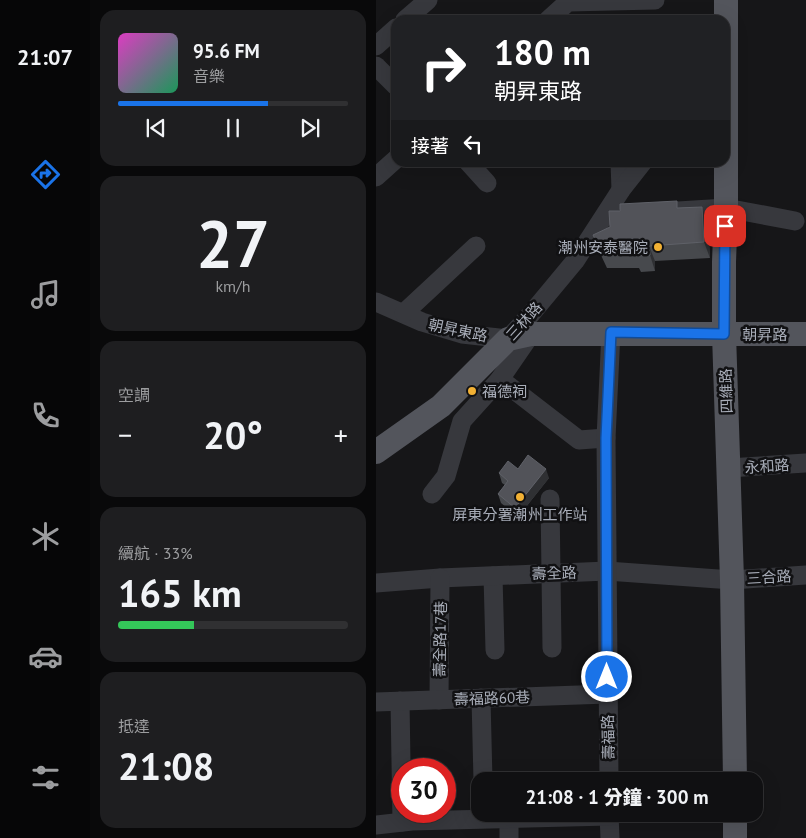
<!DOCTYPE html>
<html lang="zh-TW">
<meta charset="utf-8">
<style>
:root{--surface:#101012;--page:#1e1e20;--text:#f1f3f6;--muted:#9c9d9f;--line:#303032;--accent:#1a73e8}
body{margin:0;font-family:"PT Sans","Noto Sans TC",sans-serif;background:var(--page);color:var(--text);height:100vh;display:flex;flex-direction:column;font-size:19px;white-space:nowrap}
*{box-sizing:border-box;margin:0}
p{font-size:16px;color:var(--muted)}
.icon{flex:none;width:28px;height:28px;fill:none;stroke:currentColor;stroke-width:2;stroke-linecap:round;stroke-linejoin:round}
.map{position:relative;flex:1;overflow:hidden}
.drawer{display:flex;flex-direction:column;gap:10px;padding:10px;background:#09090a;width:286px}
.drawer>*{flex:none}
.hud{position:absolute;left:15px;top:15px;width:339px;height:152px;border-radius:15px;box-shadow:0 5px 20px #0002,0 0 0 1px var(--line);background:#202124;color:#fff;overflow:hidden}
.speed{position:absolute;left:15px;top:758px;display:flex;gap:10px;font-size:25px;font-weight:700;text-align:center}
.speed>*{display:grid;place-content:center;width:65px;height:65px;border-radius:50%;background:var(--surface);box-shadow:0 5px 20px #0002,0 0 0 1px var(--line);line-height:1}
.speed .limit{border:8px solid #d22;background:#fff;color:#111}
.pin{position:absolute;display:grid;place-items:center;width:42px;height:42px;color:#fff;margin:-21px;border-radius:10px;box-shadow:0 2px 8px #0006}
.me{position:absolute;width:55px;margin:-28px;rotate:0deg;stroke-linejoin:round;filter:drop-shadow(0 0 4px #0008)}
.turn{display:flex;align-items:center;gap:18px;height:105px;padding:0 20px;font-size:22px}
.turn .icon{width:65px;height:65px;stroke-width:2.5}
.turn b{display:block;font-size:35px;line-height:42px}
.then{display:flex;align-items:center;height:48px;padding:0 20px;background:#0003;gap:10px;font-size:19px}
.big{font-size:38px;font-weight:800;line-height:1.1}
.drawer .card{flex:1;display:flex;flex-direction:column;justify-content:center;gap:8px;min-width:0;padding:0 18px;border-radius:15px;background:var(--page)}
.drawer .dial{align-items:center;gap:0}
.dial b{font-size:65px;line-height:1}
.song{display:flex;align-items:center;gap:15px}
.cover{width:60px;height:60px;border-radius:8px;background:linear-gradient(135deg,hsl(310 70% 55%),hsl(150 70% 35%))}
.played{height:5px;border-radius:2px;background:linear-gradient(90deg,var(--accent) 65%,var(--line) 65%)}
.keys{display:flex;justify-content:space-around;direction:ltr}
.heat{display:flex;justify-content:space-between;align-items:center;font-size:28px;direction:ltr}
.charge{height:8px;border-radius:4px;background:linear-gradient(90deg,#34c759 33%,var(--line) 0)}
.trip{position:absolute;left:95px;top:772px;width:292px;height:50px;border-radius:15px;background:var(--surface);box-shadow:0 5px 20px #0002,0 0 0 1px var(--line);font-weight:800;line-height:50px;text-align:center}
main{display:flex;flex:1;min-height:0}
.tab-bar{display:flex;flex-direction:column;width:90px;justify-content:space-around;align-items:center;background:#060607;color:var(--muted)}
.tab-bar .icon{width:35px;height:35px}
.tab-bar .active{color:var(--accent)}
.tab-bar b{font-size:22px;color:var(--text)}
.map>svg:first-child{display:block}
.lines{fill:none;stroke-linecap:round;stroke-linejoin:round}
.minor{stroke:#37383d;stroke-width:19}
.major{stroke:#53555c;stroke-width:24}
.wall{fill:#47494d}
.shaded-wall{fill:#2f3033}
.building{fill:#525359;stroke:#5f6168}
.route-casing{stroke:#114b97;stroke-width:12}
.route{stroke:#1a73e8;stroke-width:9}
.poi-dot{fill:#f2b134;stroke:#111113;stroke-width:2}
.labels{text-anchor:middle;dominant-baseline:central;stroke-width:5;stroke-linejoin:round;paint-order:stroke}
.poi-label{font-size:15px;fill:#a8adb8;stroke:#111113;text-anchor:end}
.street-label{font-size:15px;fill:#a8adb8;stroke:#111113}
</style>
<main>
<nav class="tab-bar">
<b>21:07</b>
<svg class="icon active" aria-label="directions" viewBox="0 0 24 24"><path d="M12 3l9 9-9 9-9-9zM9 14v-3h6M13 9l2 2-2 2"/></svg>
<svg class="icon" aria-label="music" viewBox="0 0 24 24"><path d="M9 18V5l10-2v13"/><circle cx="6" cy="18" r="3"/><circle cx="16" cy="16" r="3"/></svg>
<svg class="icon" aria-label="phone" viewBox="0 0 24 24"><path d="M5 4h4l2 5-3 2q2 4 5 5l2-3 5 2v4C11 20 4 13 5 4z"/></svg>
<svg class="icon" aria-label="climate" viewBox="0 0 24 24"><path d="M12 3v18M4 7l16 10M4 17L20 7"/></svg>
<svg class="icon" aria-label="car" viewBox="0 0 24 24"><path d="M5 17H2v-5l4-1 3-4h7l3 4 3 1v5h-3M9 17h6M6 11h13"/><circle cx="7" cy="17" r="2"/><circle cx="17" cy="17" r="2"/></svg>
<svg class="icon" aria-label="filters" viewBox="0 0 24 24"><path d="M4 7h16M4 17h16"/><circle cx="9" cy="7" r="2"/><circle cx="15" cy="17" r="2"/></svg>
</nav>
<section class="drawer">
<div class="card">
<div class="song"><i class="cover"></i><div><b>95.6 FM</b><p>音樂</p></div></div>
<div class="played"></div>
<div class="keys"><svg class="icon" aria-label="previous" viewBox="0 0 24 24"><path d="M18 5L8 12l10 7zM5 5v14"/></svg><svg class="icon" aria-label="pause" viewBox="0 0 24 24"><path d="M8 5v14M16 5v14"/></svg><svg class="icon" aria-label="next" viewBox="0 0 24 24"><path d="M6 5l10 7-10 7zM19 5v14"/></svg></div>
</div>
<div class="card dial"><b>27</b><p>km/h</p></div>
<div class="card"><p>空調</p>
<div class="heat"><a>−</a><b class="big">20°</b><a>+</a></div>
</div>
<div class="card"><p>續航 · 33%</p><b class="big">165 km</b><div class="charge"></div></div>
<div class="card"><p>抵達</p><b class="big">21:08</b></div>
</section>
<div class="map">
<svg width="430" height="838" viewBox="0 0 430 838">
<rect width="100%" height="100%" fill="#161618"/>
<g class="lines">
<g class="minor">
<path d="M29,20L52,0"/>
<path d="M172,20L192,2L279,0"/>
<path d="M0,46L20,28"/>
<path d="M0,66L20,86"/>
<path d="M92,162L111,183"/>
<path d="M244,162L245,190"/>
<path d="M0,177L20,159"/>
<path d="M302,211L350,208L419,221"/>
<path d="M0,302L46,322L86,334L132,339L155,314L199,261L245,190L267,162"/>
<path d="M28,313L100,246"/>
<path d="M124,379L203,440L230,438"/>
<path d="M352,468L430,463"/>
<path d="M56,494L70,476L86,421L124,379L155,334"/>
<path d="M174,499L176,648"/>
<path d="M117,576L119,650"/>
<path d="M0,583L64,578L231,571L356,580L430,575"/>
<path d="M105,698L107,781"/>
<path d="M63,700L64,578"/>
<path d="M24,701L26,822"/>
<path d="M0,702L231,694"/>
<path d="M233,781L230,438L235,332"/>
<path d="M233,814L234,838"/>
<path d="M133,819V838"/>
<path d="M0,825L36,821L233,816"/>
</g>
<g class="major">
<path d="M350,0V208L348,262V334L356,580L359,781"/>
<path d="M0,452L65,406L132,339L155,334H430"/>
<path d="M359,814V838"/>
</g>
</g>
<g class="wall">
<path d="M326,207L332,222L334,258L279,261V271L265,272L263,268H231L223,251L217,235L304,208Z"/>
<path d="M142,469L173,478L142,517L125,503L122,494L129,485L126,483L123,473Z"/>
</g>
<g class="shaded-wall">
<path d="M326,207L332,222L334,258L328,242Z"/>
<path d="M273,246L279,261V271L274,255Z"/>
<path d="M170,469L173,478L142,517L139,508Z"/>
</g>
<g class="building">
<path d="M301,201V208L326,207L328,242L273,246L274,255L260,256L258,252H226L217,235L234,227L233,211H244V204Z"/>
<path d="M152,455L170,469L139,508L122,494L132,481L123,473L132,461L142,469Z"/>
</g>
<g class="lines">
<defs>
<path id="route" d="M231,677L230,438L235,332L348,334L349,226"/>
</defs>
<use href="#route" class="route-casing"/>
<use href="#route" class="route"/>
</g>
<g class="poi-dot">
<circle cx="282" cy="247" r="5"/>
<circle cx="96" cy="391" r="5"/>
<circle cx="144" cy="497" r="5"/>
</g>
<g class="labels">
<g class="poi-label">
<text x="272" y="247">潮州安泰醫院</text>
<text x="106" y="391" text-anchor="start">福德祠</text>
<text x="144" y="514" text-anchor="middle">屏東分署潮州工作站</text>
</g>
<g class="street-label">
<text transform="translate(148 321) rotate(-48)">三林路</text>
<text transform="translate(82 330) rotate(12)">朝昇東路</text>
<text x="389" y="334">朝昇路</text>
<text transform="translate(350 391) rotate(-92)">四維路</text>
<text transform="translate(391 466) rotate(-4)">永和路</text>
<text transform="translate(178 573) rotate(-2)">壽全路</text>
<text transform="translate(393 577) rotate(-3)">三合路</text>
<text transform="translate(64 639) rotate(-89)">壽全路17巷</text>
<text transform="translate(116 698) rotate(-2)">壽福路60巷</text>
<text transform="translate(232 737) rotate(-91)">壽福路</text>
</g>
</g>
</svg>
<div class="speed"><div class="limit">30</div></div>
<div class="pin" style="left:349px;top:226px;background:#d93025"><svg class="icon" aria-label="arrive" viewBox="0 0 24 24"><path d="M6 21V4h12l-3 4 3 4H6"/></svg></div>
<svg class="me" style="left:231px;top:677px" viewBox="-20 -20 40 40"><circle r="17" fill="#1a73e8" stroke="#fff" stroke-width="3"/><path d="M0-11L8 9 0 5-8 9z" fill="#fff"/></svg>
<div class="trip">21:08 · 1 分鐘 · 300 m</div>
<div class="hud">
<div class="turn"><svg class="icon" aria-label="right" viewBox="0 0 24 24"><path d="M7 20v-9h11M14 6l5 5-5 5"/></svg><div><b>180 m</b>朝昇東路</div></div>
<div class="then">接著<svg class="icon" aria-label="left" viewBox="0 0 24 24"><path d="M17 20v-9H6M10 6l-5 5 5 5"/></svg></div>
</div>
</div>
</main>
